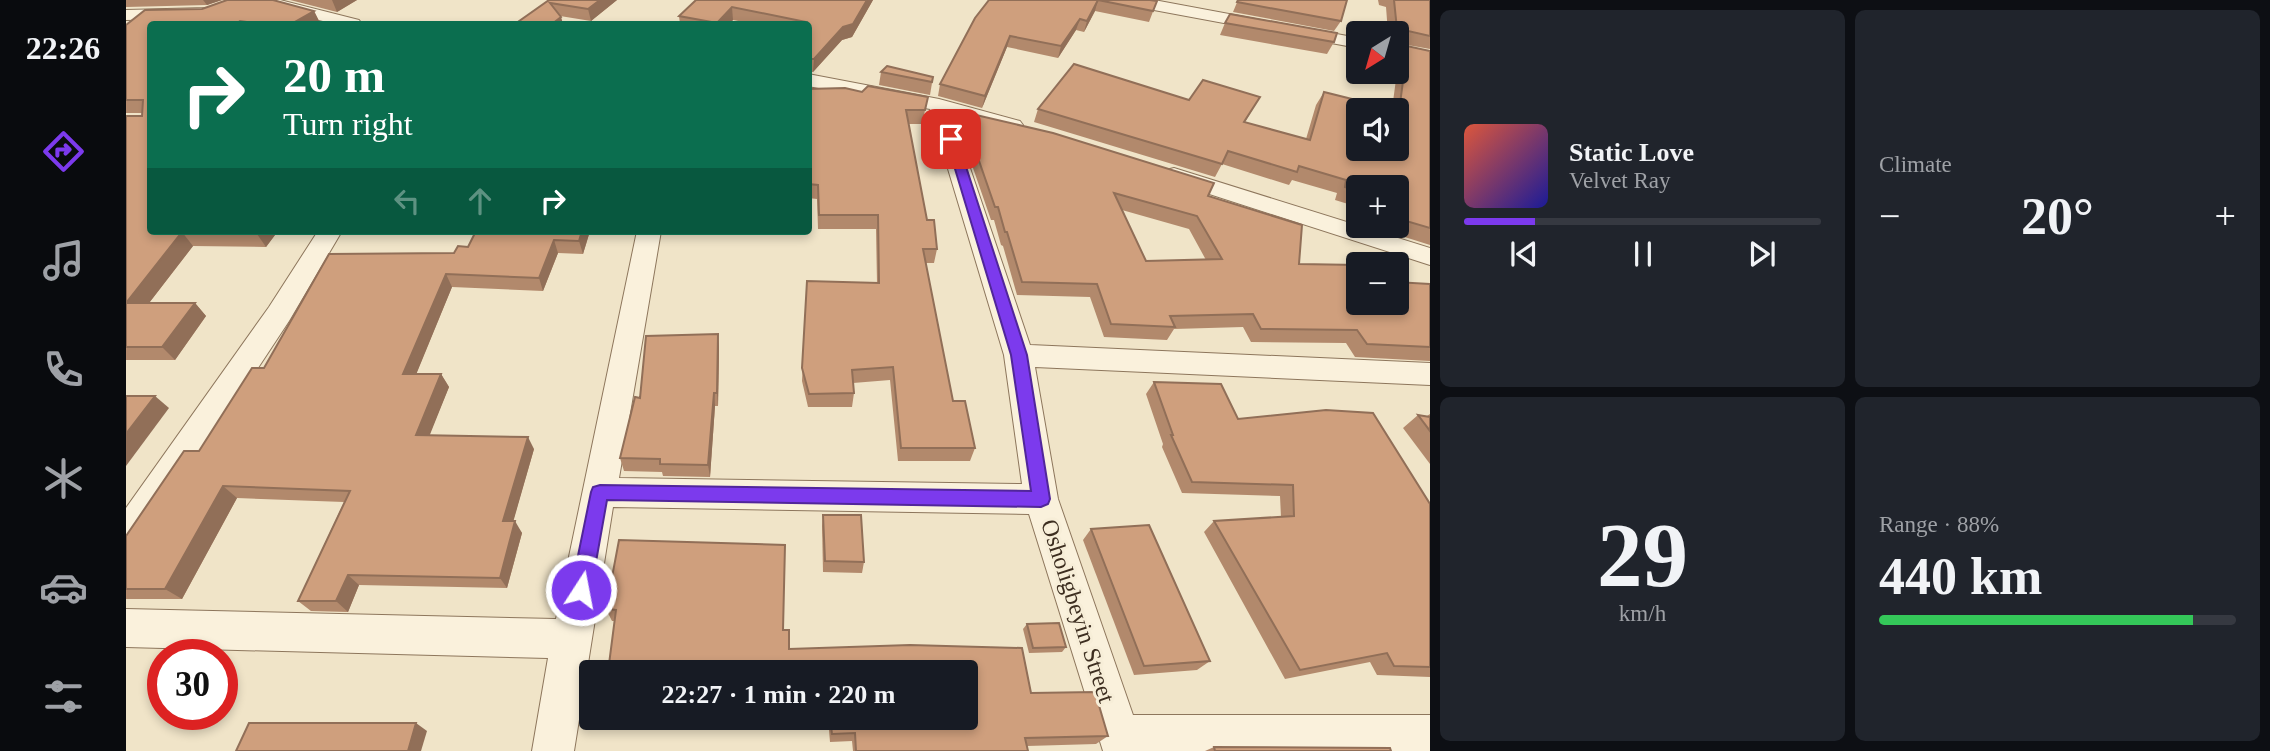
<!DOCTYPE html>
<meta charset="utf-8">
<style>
:root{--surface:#171b24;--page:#20242c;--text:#f1f3f6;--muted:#9ea1a6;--line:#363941;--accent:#7c3aed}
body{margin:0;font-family:Georgia,serif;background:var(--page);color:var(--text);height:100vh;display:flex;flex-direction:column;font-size:26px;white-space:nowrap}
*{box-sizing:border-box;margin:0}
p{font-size:23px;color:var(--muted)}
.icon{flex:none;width:38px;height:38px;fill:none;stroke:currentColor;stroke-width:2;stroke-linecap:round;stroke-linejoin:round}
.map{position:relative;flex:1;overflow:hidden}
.panel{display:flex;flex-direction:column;gap:10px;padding:10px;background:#0d0f14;width:840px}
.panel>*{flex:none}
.hud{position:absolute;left:21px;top:21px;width:665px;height:214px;border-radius:7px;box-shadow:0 4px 10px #0003;background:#0b6e4f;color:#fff;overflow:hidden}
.needle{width:46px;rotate:217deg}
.controls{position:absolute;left:1220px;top:21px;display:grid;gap:14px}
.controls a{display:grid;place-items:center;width:63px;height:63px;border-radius:7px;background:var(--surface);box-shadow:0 4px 10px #0003;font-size:35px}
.speed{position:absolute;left:21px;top:639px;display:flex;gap:14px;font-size:35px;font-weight:700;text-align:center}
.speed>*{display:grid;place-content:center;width:91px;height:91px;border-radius:50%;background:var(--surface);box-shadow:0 4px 10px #0003;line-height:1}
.speed .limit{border:10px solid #d22;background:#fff;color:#111}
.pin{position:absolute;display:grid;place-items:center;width:60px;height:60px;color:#fff;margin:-30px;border-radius:14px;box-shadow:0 4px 10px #0006}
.me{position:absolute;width:77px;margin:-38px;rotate:11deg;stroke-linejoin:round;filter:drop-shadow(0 0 5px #0008)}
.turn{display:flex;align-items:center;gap:24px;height:147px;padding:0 21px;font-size:32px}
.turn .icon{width:91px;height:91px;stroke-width:2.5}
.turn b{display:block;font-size:49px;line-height:60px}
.lanes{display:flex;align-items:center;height:66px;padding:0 21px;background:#0003;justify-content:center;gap:35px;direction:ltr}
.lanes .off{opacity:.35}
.big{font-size:52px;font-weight:800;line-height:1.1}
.panel .card{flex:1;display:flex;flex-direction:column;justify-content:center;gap:10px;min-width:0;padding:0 24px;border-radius:10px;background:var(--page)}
.panel .dial{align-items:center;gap:0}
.dial b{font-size:91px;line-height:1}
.song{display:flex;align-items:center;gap:21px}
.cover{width:84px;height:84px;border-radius:10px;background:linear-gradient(135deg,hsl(10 70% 55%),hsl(240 70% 35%))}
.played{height:7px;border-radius:4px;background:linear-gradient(90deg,var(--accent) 20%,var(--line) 20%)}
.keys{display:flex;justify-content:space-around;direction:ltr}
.heat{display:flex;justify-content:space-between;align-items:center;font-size:38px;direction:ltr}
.charge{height:10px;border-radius:5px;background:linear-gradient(90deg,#34c759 88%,var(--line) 0)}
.panel .tiles{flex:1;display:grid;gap:10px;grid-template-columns:repeat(2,1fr)}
.trip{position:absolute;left:453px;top:660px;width:399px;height:70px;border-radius:7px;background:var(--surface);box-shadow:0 4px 10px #0003;font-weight:800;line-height:70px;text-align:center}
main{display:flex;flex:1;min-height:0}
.menu{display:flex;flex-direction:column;width:126px;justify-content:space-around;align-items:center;background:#090b0e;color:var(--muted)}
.menu .icon{width:49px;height:49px}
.menu .active{color:var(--accent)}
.menu b{font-size:32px;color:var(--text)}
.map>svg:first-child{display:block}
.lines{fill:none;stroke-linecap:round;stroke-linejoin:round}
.street-casing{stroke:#8d765c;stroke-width:2}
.street{fill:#faf1dc;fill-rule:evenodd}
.wall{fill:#b2896c;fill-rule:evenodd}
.shaded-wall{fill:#916f58}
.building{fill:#cf9f7d;stroke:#916f58;stroke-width:2;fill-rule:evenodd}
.route{fill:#7c3aed;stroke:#51269a;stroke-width:2}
.labels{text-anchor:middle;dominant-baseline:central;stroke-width:6;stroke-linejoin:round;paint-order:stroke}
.street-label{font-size:24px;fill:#3d2e20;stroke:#f7eed8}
</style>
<main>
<nav class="menu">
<b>22:26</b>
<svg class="icon active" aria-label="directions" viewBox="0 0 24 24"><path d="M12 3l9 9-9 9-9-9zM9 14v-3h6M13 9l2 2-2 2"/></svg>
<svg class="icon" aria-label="music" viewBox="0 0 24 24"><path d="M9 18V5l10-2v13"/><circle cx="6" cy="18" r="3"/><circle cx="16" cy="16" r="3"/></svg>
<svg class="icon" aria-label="phone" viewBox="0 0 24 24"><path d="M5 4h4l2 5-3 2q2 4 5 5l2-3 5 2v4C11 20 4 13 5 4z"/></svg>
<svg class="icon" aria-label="climate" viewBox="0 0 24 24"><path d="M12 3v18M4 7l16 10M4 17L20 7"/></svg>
<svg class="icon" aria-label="car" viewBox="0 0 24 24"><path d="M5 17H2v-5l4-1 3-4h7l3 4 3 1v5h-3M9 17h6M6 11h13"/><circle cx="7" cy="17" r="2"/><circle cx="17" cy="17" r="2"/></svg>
<svg class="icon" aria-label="filters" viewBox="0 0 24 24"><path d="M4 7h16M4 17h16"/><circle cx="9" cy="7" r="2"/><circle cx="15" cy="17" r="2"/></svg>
</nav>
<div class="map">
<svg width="1304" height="751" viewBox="0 0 1304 751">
<rect width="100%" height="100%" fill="#f0e4c8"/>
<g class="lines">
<defs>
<g id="street">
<path d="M104,0H128L126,4L83,18L0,20V10L81,8Z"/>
<path d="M144,0H154L233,20L236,24H209L144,8L142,4Z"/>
<path d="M993,0H1028L1232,38V48L1001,5Z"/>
<path d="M682,74L813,99L894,121L897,125L894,129L887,131L826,115L904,345L1304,363V385L909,367L932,499L1007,715H1304V751H977L903,514L487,507L448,751H406L422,658L0,647V609L430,619L511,231H535L493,478L896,484L878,355L804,109L682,86Z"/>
<path d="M1048,168L1304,248V265L1040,180L1037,175L1040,170Z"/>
<path d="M192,231H216L163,321L13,548L0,553V508L143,307Z"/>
</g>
</defs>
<use href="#street" class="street-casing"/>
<use href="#street" class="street"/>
</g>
<g class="wall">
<path d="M0,0H96L81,5L0,7Z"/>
<path d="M164,0H231L211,12Z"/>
<path d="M423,0H491L465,21L434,16L437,24H389Z"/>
<path d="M570,0H747L726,37L716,40L687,72H682V24H628L607,20L603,24H554L553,16Z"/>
<path d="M863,0H1024L1031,1L1023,22L969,11L958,32L950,30L932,58L881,47L856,108L812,96L814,84Z"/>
<path d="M1112,0L1215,21L1208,31L1107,12Z"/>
<path d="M1252,0H1304V49L1276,44V45L1304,51V245L1247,227V226H1270V187H1232V207L1209,200L1211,193L1166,180L1163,185L1096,164L1089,177L908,122L912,109L1063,100L1134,97L1119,122L1180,139L1190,105L1198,92L1266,109L1271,72L1270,33H1262L1260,7L1253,5Z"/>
<path d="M76,9L188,11L194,23L190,24H24V231H152L140,247L67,246L23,303H69L80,316L49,360H0V116H16V113H0V25Z"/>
<path d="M1099,23L1208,42L1201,54L1094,35Z"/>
<path d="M755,72L807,77L804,95L753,85Z"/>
<path d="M682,89L802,97L796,124H782L801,220L811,249L808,263H800L827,401L849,448L844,461H772L764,380L727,383L728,393L726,407H682L676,381L681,281L751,283L750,229H692L691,199L682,198Z"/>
<path d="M850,115L1082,196L1173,264L1232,303L1304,284V361L1229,357L1220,343L1125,342L1117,327L1048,329L1041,340L978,337L964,297L891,295L877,246L875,245L868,220H865L847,168V128ZM996,210L1063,229L1080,260L1020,261Z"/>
<path d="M350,231H464L457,254L432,253L417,291L326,287L290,374H315L323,387L303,435L408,449L387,521L396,533L381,588L233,585L222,612L185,611L172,601L218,502L111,498L56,599H0V536L73,451L138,368L328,253L342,247Z"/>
<path d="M592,334L593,347L592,406H589L584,477L537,476L536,472L498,471L494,458L514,398Z"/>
<path d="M1028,382L1304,504V677L1251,675L1244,662L1159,679L1078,532L1088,521L1155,517L1154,496L1056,493L1036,447L1037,444L1020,394Z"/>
<path d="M1304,414V464L1277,428L1292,415L1301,416Z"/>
<path d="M697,515L738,562L736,573L697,572L696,526Z"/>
<path d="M965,529L1084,661L1071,670L1008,675L957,540Z"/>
<path d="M493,540L663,649L905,693L982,736L970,744L901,746L902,751H727L726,741L704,742L702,718L482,722L479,718H840L482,672L489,621H486L480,609Z"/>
<path d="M901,624L940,647L936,652L903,653L897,629Z"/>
<path d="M1088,747L1089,751H1079Z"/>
</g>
<g class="shaded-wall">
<path d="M77,0H96L81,5Z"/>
<path d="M206,0H231L211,12Z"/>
<path d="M474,0H491L465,21L462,9Z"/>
<path d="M741,0H747L726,37L716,40L687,72L688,59Z"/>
<path d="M972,0L969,11L958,32L961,21Z"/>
<path d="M606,7L607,20L603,24H591V23Z"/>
<path d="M188,11L194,23L190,24H165Z"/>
<path d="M435,17L437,24H426Z"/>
<path d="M954,19L950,30L932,58L935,46Z"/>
<path d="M884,36L881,47L856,108L859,96Z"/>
<path d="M133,231H152L140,247L131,234Z"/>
<path d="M456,231H464L457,254L453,241Z"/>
<path d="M56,232L67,246L13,316L0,303Z"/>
<path d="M428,240L432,253L417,291L413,278Z"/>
<path d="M320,274L326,287L285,387L277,374Z"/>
<path d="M69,303L80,316L49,360L36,347Z"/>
<path d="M592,334L593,347L592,406L591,393Z"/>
<path d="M315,374L323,387L299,447L290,435Z"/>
<path d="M588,393L589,406L584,477L582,465Z"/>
<path d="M29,396L43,408L0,466V434Z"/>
<path d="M402,437L408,449L384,533L377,521Z"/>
<path d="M97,486L111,498L56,599L39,589Z"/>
<path d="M389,521L396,533L381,588L374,578Z"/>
<path d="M222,575L233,585L222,612L210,601Z"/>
<path d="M290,723L301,731L295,751H282Z"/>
</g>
<g class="building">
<path d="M101,0H147L188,11L165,24H135L114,21L110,24H24V231H133L131,234L56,232L0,303H69L36,347H0V116H16L17,100H0V25L19,10L76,9Z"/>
<path d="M423,0H474L462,9L424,3L435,17L426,24H389Z"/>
<path d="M570,0H741L727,24L717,27L688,59H682V24H677L680,22L606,7L591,23L553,16Z"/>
<path d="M863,0H972L961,21L954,19L935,46L884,36L859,96L814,84L849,18Z"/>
<path d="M972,0H1024L1031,1L1027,11Z"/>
<path d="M1112,0H1221L1215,21L1111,2Z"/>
<path d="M1268,0H1304V36L1278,30L1275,33L1276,45L1304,51V228L1270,218V187H1232V191L1219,187L1220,180L1173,166L1171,172L1102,151L1096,164L912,109L948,64L1063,100L1077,80L1134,97L1118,122L1184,140L1198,92L1270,110H1232V149H1270V110L1273,111L1280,59L1274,58Z"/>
<path d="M1104,14L1211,33L1208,42L1099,23Z"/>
<path d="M761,66L807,77L806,82L755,72Z"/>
<path d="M742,86L802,97L799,110H780L801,220H808L811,249H797L827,401H839L849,448H775L767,367L726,370L728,393L683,394L676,368L681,281L753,283L752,215H693L692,185L682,184V89L719,88L736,92Z"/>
<path d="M850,115L927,133L1088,183L1082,196L1176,225L1173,264L1232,265V303H1270V282L1304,284V347L1241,344L1231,330L1135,329L1127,314L1044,316L1049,327L985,324L971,284L896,282L881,232H879L872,207H869L851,155ZM988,193L1071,216L1096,259L1020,261Z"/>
<path d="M350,231H456L453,241L428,240L413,278L320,274L277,374H315L290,435L402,437L377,521H389L374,578L222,575L210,601H172L224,491L97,486L39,589H0V536L58,451H73L126,368H138L203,254L328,253L332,246L342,247Z"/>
<path d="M592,334L591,393H588L582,465L534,464V459L494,458L509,397L514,398L520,336Z"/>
<path d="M1028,382L1095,384L1112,419L1200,410L1247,413L1304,504V667L1268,666L1261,653L1174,670L1088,521L1168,516L1167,485L1066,482L1045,435H1047Z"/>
<path d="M0,396H29L0,434Z"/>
<path d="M1292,415L1304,417V431Z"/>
<path d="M697,515H735L738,562L699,561Z"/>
<path d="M1023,525L1084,661L1018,666L965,529Z"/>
<path d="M493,540L659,545L657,630H663V649L784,645L896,648L905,693L969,692L982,736L899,738L902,751H730L729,733L706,734L704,718H840V672H482L490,610L480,609Z"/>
<path d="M933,623L940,647L907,648L901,624Z"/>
<path d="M123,723H290L282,751H110Z"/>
<path d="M1088,747L1264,748L1265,751H1089Z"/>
</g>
<path class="route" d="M825,136L831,139L901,355L924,499L922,504L915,507L481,500L465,590L462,597L455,599L448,597L445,590L465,492L467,487L474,485L905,491L885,355L820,139Z"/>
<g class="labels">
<g class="street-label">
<text transform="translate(952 611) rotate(72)">Osholigbeyin Street</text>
</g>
</g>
</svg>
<div class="controls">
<a><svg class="needle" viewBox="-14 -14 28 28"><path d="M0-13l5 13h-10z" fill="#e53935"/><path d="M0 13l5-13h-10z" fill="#9ea1a6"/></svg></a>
<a><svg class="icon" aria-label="sound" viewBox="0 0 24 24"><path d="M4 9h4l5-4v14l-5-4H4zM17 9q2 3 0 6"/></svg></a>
<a>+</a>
<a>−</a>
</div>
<div class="speed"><div class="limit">30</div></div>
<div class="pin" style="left:825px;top:139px;background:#d93025"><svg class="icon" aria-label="arrive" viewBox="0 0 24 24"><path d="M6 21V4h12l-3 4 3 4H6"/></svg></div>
<svg class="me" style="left:455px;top:590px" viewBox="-20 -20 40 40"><circle r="17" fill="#7c3aed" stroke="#fff" stroke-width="3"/><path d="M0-11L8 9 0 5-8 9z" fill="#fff"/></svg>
<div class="trip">22:27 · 1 min · 220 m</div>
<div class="hud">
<div class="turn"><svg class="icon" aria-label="right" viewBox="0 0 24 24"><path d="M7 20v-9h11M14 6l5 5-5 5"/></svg><div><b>20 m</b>Turn right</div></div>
<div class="lanes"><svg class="icon off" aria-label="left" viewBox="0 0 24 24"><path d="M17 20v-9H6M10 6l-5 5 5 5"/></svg><svg class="icon off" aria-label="ahead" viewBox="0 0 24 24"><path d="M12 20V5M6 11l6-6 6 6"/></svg><svg class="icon" aria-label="right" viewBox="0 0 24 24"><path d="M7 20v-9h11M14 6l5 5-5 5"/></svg></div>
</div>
</div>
<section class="panel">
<div class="tiles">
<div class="card">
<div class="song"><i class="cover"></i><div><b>Static Love</b><p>Velvet Ray</p></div></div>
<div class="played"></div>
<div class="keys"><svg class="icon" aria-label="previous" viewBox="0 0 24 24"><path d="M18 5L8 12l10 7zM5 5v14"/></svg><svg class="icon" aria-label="pause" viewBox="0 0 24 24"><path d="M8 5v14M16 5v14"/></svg><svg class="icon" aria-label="next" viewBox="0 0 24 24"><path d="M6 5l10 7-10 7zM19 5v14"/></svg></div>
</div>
<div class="card"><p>Climate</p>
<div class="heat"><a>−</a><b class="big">20°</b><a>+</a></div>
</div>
<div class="card dial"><b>29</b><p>km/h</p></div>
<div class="card"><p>Range · 88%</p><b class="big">440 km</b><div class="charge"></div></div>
</div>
</section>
</main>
